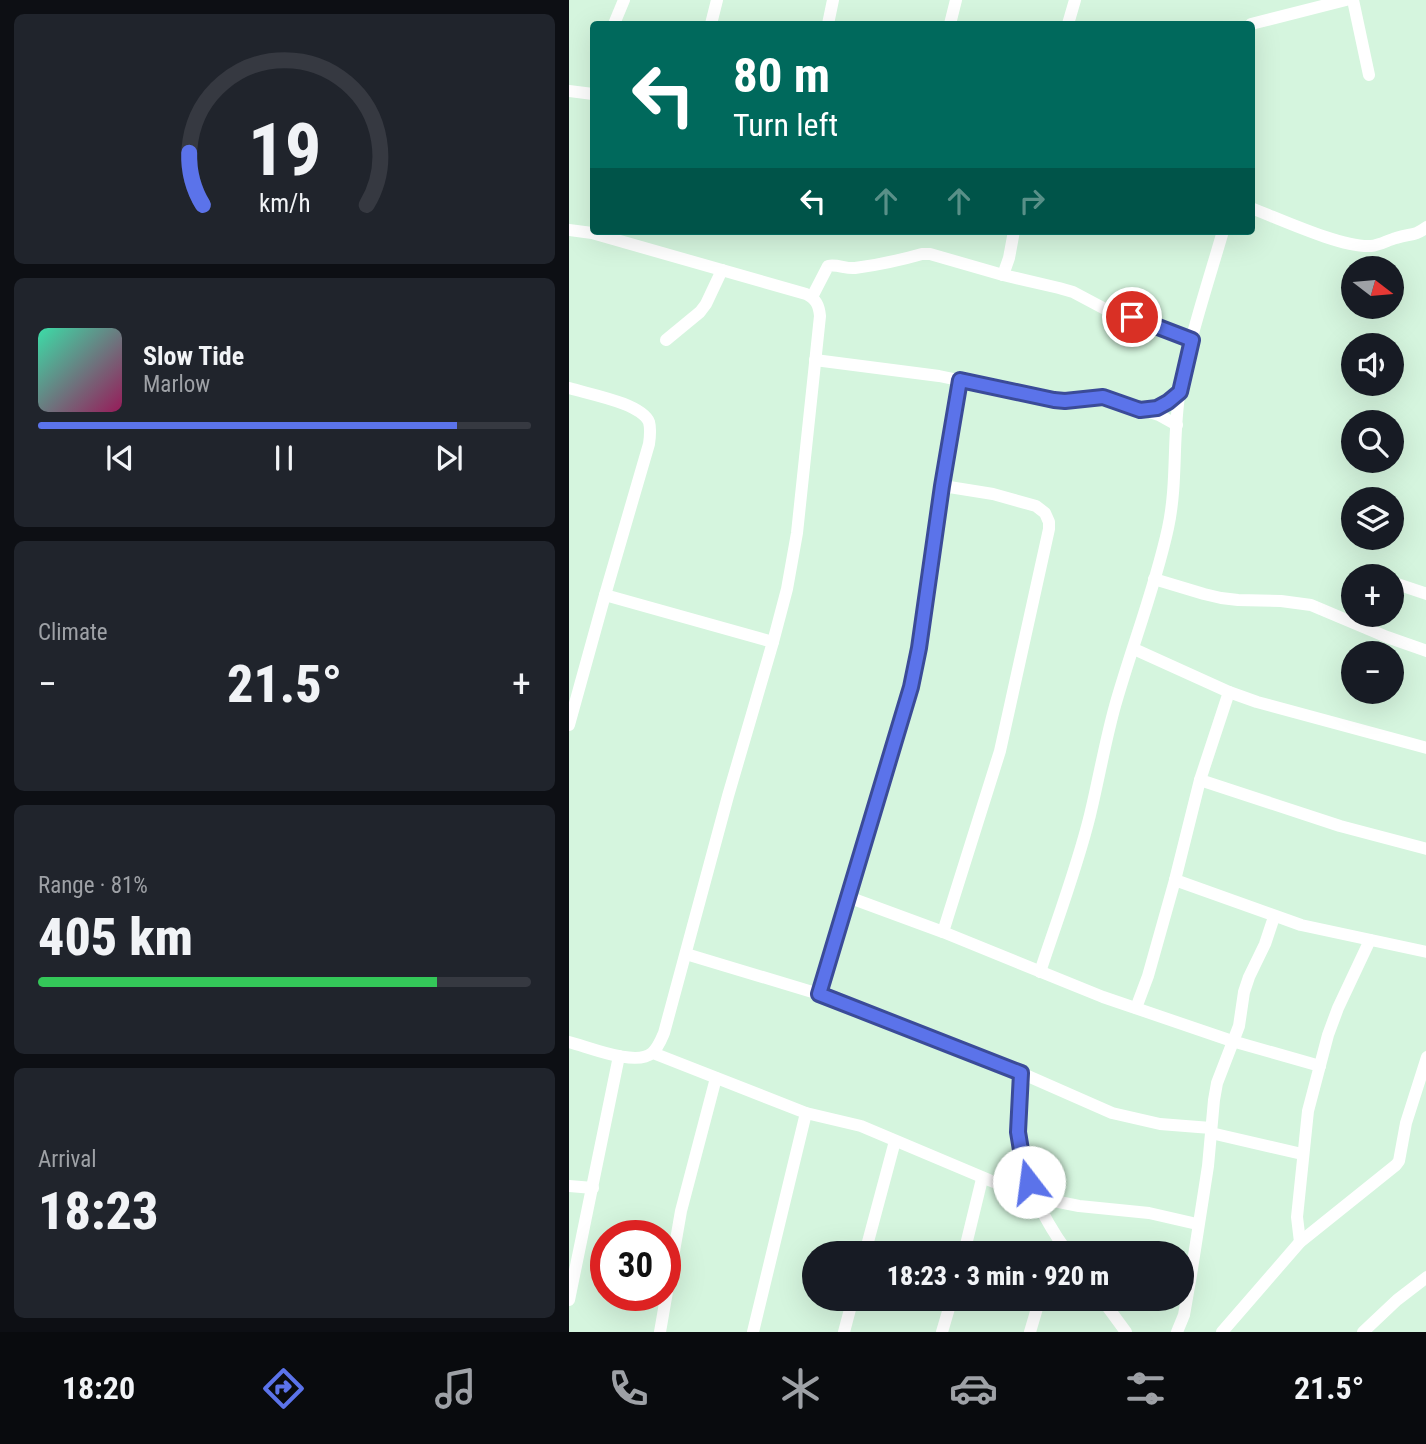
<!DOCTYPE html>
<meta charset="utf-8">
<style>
:root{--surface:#171b24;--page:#20242c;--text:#f1f3f6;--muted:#9ea1a6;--line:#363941;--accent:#5b73ea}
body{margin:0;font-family:"Roboto Condensed",sans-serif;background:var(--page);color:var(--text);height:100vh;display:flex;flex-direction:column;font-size:26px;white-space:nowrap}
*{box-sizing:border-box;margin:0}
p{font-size:23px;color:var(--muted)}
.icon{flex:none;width:38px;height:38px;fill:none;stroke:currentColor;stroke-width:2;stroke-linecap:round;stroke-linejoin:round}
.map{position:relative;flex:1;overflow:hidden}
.drawer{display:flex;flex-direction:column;gap:14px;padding:14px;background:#0d0f14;width:569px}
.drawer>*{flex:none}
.hud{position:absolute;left:21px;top:21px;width:665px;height:214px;border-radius:7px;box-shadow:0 7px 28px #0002;background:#00695c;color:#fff;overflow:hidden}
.needle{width:46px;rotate:106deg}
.tools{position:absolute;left:772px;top:256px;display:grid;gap:14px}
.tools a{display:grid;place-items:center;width:63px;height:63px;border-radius:50%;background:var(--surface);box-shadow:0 7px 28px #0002;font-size:35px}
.speed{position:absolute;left:21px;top:1220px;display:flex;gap:14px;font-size:35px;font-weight:700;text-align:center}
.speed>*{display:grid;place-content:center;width:91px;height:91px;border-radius:50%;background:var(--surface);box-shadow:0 7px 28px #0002;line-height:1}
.speed .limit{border:10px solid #d22;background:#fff;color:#111}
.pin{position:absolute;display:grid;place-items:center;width:60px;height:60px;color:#fff;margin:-30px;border:4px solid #fff;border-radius:50%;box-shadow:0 2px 7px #0007}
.me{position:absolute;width:77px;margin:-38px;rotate:345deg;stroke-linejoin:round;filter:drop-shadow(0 0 5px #0008)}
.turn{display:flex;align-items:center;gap:24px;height:147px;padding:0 28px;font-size:32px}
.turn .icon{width:91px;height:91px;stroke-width:2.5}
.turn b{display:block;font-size:49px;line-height:60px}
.lanes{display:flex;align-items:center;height:66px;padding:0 28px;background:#0003;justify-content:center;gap:35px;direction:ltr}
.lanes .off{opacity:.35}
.big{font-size:52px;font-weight:800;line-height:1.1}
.drawer .widget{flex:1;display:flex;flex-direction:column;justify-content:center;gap:10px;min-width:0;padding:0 24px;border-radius:10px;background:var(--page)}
.drawer .dial{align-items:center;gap:0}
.dial svg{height:182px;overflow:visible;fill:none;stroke:var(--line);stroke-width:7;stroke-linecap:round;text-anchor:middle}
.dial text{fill:var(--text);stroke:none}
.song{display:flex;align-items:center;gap:21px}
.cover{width:84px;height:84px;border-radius:10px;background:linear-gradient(135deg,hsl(160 70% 55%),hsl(330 70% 35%))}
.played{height:7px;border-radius:4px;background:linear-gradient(90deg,var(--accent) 85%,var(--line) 85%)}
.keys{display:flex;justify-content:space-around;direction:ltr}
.heat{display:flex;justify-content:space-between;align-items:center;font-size:38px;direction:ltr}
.charge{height:10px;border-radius:5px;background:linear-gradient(90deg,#34c759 81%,var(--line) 0)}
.trip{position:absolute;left:233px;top:1241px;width:392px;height:70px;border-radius:35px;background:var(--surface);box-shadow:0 7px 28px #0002;font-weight:800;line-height:70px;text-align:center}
.dock{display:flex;height:112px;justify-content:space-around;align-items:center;background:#090b0e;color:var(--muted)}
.dock .icon{width:49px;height:49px}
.dock .active{color:var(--accent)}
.dock b{font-size:32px;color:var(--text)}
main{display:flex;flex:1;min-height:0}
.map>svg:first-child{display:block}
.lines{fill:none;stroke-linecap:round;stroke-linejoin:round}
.minor{stroke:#fff;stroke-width:12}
.route-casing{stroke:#3b4b98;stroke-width:18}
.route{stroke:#5b73ea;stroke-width:12}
</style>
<main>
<section class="drawer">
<div class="widget dial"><svg viewBox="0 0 100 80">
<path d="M14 69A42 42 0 1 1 86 69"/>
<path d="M14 69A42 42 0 0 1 8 46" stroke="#5b73ea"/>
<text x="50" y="56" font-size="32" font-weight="700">19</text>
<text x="50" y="72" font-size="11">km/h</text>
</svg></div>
<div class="widget">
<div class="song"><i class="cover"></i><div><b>Slow Tide</b><p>Marlow</p></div></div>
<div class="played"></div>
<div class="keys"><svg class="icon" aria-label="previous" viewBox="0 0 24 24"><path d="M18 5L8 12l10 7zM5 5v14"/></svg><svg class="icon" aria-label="pause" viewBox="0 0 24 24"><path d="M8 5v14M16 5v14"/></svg><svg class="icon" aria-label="next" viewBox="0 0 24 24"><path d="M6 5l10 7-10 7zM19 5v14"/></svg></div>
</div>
<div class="widget"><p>Climate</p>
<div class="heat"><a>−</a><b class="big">21.5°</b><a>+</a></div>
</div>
<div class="widget"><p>Range · 81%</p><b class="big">405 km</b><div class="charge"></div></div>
<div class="widget"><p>Arrival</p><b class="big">18:23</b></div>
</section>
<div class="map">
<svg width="858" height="1332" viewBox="0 0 858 1332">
<rect width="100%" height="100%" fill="#d5f5de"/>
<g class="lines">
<g class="minor">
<path d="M784,0L800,75"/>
<path d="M45,24L55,0"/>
<path d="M142,24L148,0"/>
<path d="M259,24L264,0"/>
<path d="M381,24L387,0"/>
<path d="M499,24L506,0"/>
<path d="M682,24L777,0"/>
<path d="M0,91L24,94"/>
<path d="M682,208C711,219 773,248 802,246C811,245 819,240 827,238C842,233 844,237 858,227"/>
<path d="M0,230L23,233L237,294C247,299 250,305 251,316L228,533L218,589L204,642L159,796L95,1033C92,1040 89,1048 83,1053C67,1067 20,1047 0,1042"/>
<path d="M434,275L440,258L445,231"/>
<path d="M243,297L259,266C268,264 277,269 286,268C309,265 332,260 353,254H361L434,275L490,288L504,292L536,309L577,322L623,340"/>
<path d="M97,340L131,312L137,304L153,270"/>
<path d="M246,360L370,376L485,400L496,401L534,397L590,415L608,425"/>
<path d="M0,388C19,394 72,403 80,422C82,429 81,437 80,444L36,595L0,725"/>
<path d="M575,410C590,407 599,402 611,392"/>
<path d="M374,486L424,494L467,506L476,513L480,522V529L431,751L374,932"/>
<path d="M798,572L807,576"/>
<path d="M585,579L635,594L652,598L669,600L712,601L742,605L818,637L858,651"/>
<path d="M822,582L858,594"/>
<path d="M36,595L204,642"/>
<path d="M565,649L660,692L688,702L858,748"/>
<path d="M631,780L771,826L858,849"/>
<path d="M606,880L732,925L858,952"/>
<path d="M279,897L374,932L534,997L663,1041L751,1066"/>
<path d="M117,954L250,994L452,1073L543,1113L591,1124L642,1128"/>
<path d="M471,972C488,920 508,868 521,815C530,778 536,742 546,706C563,646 586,588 599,528C609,482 603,435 611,390C621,336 639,283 654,231"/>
<path d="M250,994L342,687L355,621L374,486L391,380"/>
<path d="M567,1008L579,976L606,880L631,780L660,692"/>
<path d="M84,1053L237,1113L292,1126L439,1188L465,1197L510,1206L580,1213L628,1224"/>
<path d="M452,1073C451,1092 448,1110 449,1128C452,1174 472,1216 499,1253"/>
<path d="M642,1133L733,1154"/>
<path d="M0,1186L24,1188"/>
<path d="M731,1242L728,1217L739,1111L759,1035L769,1008L801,940"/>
<path d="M296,1253L326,1141"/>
<path d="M395,1253L413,1179"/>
<path d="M532,1298L557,1332"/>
<path d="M0,1300L50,1056"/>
<path d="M91,1332L112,1211L147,1078"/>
<path d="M184,1332L237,1113"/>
<path d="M275,1332L284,1298"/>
<path d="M373,1332L383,1298"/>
<path d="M461,1332L471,1298"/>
<path d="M608,1332L615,1315L622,1275L639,1166L645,1100L648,1083L670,1026L675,992L680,977L696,944L705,917"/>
<path d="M653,1332L731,1242L827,1165L830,1161L837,1123L858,1057"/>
<path d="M794,1332L828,1300L858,1277"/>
</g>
</g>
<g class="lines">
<defs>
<path id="route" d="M460,1182L452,1150L449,1132L452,1073L250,994L342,687L350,648L373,486L391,380L485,400L496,401L534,397L571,410L588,408L599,402L611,392L623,340L563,317"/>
</defs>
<use href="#route" class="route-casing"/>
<use href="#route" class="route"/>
</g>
</svg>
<div class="tools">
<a><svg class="needle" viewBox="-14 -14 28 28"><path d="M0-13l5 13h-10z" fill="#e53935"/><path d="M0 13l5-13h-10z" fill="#9ea1a6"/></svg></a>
<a><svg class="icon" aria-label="sound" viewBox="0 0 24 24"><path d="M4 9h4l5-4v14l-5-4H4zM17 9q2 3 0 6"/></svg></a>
<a><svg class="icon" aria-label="search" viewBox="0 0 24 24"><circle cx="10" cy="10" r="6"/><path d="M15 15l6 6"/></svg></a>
<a><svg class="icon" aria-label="layers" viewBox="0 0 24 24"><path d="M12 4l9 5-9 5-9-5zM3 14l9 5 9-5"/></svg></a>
<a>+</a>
<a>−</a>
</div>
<div class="speed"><div class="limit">30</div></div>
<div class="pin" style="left:563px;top:317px;background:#d93025"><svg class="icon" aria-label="arrive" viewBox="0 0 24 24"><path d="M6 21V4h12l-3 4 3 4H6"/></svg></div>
<svg class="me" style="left:460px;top:1182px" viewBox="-20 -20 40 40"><circle r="19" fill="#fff"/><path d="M0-13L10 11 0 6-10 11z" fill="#5b73ea"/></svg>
<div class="trip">18:23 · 3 min · 920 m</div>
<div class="hud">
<div class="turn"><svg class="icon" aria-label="left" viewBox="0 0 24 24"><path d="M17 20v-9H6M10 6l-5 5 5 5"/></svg><div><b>80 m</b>Turn left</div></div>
<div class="lanes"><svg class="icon" aria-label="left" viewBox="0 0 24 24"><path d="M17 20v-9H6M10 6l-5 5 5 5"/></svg><svg class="icon off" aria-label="ahead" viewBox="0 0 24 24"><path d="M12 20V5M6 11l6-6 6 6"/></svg><svg class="icon off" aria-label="ahead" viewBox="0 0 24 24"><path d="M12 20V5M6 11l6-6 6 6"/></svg><svg class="icon off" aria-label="right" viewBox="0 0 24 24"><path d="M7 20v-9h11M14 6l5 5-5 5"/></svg></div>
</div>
</div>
</main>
<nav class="dock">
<b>18:20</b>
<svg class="icon active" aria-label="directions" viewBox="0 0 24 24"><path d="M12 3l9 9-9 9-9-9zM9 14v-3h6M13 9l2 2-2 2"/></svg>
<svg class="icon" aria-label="music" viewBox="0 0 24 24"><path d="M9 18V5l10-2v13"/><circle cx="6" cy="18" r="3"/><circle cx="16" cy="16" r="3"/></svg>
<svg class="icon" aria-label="phone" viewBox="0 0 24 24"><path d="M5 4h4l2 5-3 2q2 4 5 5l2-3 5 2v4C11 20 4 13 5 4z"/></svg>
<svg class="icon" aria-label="climate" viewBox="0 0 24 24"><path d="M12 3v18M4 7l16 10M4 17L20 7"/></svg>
<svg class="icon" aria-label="car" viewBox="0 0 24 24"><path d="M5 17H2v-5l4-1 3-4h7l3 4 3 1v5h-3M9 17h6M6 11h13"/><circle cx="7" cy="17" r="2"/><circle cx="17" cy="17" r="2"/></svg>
<svg class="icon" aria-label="filters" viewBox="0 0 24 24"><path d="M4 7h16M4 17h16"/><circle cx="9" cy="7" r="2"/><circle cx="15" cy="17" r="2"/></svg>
<b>21.5°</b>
</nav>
